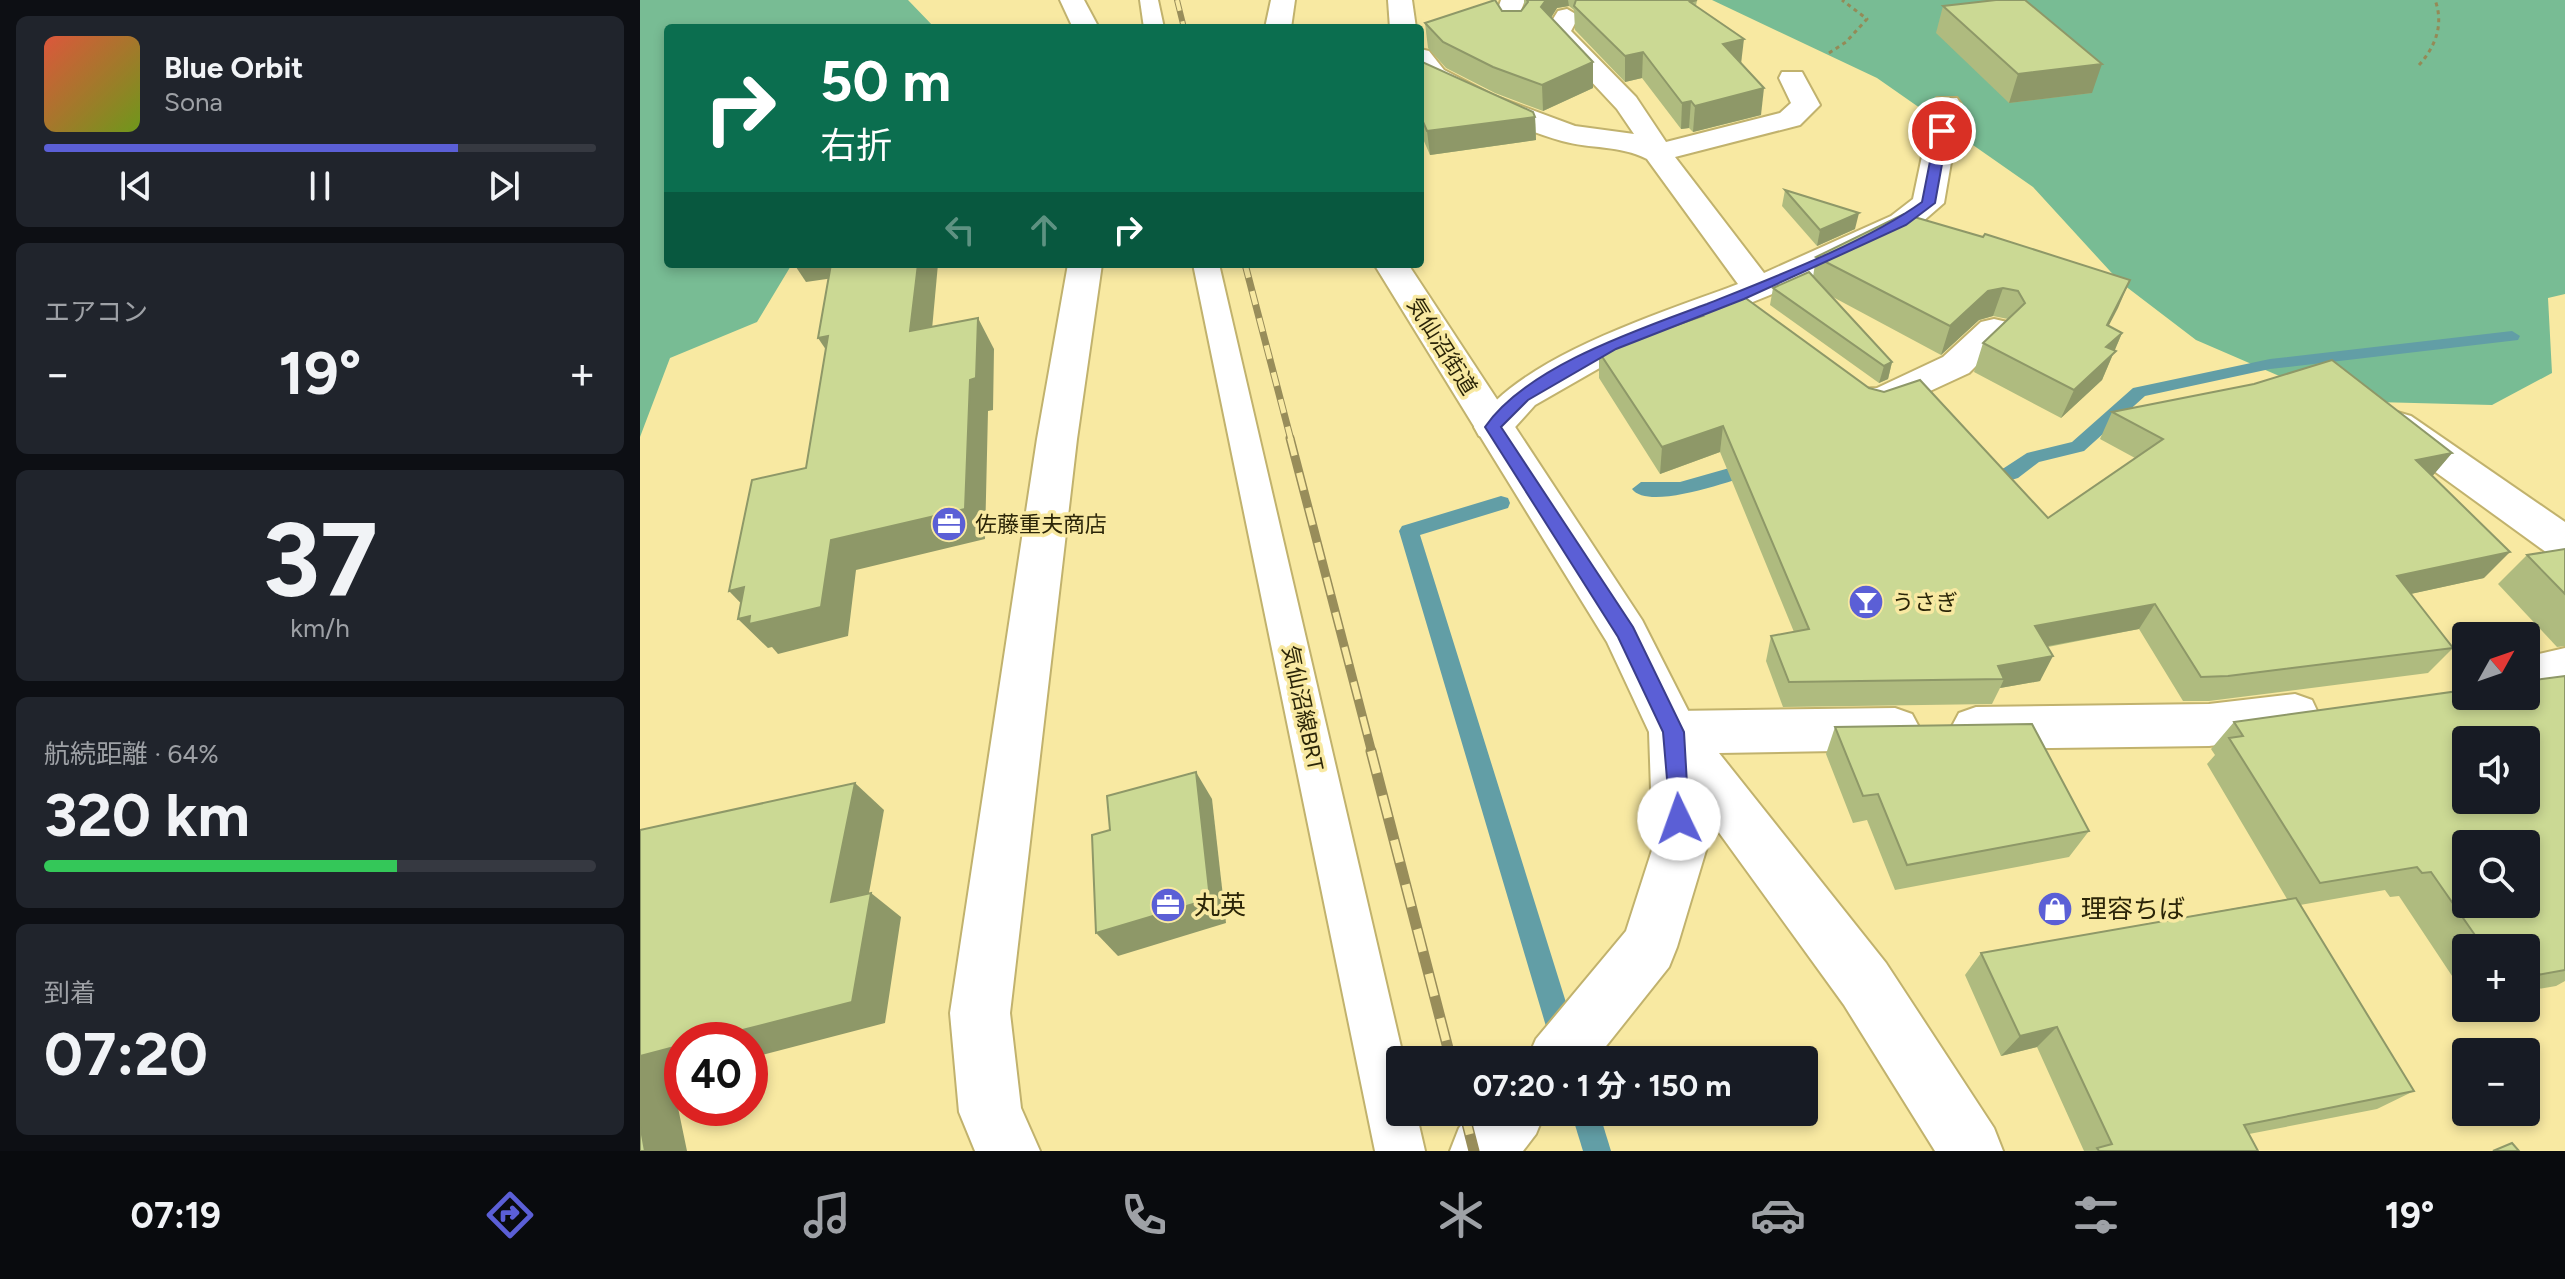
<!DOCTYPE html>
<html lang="ja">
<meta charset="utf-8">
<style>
:root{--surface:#171b24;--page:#20242c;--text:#f1f3f6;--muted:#9ea1a6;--line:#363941;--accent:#5b5fd6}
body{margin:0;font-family:Figtree,"Noto Sans JP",sans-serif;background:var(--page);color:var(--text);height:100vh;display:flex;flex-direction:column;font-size:30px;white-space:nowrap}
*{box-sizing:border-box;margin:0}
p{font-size:26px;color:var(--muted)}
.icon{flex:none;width:44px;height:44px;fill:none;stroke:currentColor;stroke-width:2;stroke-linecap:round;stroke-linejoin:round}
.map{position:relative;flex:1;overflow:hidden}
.drawer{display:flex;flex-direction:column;gap:16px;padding:16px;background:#0d0f14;width:640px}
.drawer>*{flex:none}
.banner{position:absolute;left:24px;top:24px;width:760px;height:244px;border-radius:8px;box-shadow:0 4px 12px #0003;background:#0b6e4f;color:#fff;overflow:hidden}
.needle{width:52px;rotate:50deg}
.buttons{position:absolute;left:1812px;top:622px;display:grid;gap:16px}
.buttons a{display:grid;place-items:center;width:88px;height:88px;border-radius:8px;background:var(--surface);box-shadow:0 4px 12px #0003;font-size:40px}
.speed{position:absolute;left:24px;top:1022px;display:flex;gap:16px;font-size:40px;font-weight:700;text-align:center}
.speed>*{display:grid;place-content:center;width:104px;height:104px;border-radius:50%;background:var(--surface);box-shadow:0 4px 12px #0003;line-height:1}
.speed .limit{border:12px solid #d22;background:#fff;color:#111}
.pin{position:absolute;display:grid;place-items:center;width:68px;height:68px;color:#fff;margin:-34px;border:4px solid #fff;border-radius:50%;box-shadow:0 2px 8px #0007}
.me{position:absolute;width:88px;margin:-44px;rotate:357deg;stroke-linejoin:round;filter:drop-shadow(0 0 6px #0008)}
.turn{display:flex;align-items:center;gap:28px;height:168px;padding:0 24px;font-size:36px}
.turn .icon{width:104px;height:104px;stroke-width:2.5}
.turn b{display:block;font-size:56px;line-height:68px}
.lanes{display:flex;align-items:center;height:76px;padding:0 24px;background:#0003;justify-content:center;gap:40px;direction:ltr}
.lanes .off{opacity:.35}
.big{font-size:60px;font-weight:700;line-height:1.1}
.drawer .widget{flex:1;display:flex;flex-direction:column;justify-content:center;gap:12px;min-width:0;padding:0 28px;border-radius:12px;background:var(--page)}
.drawer .dial{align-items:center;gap:0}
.dial b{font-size:104px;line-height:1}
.song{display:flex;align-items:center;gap:24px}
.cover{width:96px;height:96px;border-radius:12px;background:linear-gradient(135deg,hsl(10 70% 55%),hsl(80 70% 35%))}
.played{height:8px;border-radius:4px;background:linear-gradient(90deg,var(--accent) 75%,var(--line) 75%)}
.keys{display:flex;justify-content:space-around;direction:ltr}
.heat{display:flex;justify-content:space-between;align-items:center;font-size:44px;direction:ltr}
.charge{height:12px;border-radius:6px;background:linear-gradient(90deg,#34c759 64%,var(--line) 0)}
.trip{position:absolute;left:746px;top:1046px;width:432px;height:80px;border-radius:8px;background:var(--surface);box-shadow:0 4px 12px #0003;font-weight:700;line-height:80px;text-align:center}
.dock{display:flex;height:128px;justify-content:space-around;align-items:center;background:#090b0e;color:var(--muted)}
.dock .icon{width:56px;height:56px}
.dock .active{color:var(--accent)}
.dock b{font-size:36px;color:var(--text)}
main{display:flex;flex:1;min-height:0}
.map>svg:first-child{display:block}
.forest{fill:#78bc94}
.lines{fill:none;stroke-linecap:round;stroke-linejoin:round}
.stream{fill:#629ea6;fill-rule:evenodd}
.lane-casing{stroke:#c1b26d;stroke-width:4}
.street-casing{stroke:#c1b26d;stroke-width:4}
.secondary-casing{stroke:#c1b26d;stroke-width:4}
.path{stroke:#948a57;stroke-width:3;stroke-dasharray:4 4;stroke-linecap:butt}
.lane{fill:#fff;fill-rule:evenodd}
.street{fill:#fff;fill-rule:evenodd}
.secondary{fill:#fff;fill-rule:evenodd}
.rail-far3-casing{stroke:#988d5a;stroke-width:6}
.rail-far2-casing{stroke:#988d5a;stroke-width:7}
.rail-far1-casing{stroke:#988d5a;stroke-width:9}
.rail-casing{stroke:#988d5a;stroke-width:11}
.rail-far3{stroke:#f8e9a2;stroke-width:4;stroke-dasharray:11;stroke-linecap:butt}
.rail-far2{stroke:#f8e9a2;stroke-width:5;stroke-dasharray:14;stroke-linecap:butt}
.rail-far1{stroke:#f8e9a2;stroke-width:6;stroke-dasharray:18;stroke-linecap:butt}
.rail{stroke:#f8e9a2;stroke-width:8;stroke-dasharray:23;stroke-linecap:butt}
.wall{fill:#afbb7f}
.shaded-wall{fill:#8e9868}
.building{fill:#cbd994;stroke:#8e9868;stroke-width:2;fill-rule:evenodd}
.route{fill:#5b5fd6;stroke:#3b3e8b;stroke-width:2}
.labels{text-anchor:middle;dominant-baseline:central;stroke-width:7;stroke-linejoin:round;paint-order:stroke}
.street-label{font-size:22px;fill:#2b2508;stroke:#f8e9a2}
.poi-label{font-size:22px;fill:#2b2508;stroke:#f8e9a2;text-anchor:start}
.near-poi-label{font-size:26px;fill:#2b2508;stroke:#f8e9a2;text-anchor:start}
</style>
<main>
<section class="drawer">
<div class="widget">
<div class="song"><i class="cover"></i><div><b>Blue Orbit</b><p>Sona</p></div></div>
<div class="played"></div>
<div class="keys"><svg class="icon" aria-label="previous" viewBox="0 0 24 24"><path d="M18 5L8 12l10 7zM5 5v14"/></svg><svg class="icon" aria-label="pause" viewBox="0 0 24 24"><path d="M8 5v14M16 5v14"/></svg><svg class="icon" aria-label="next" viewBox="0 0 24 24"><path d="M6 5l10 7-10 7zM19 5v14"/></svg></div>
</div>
<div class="widget"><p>エアコン</p>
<div class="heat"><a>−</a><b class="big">19°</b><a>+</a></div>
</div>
<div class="widget dial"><b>37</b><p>km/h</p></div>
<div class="widget"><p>航続距離 · 64%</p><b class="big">320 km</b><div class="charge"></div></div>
<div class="widget"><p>到着</p><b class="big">07:20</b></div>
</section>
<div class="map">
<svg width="1925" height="1151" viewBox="0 0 1925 1151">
<rect width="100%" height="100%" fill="#f8e9a2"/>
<g class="forest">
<path d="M0,0H268L295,28H28V264H152L117,322L30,358L0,437Z"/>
<path d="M1072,0H1925V294L1908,298L1912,373L1852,405L1697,401L1556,340L1480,282L1393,187L1237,78Z"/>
</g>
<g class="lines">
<g class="stream">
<path d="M1872,331L1880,336L1878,340L1630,369L1505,396L1444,451L1399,462L1378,478L1342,489L1333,482L1335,477L1364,468L1387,453L1432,442L1493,388L1630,359Z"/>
<path d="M1114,461L1123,467L1120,472C1096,479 1009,512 992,489L1001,482H1040Z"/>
<path d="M861,496L868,498L870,503L868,508L780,535L944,1060H916L759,531L762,526Z"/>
<path d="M931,1112H959L971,1151H943Z"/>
</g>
<defs>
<g id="lane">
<path d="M500,0H518L524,28H504Z"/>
<path d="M553,264H579L764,1060H760V1112H776L785,1151H735Z"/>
</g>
<g id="street">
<path d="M748,0H772L776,28H750Z"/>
<path d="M861,0H885L880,13L886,28L882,33H864C856,21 856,13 861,0Z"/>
<path d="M927,9L939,16L931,31L996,97L1026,142L1140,113L1151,103L1139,78L1142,72H1162L1180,105L1160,125L1035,157L1124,273L1251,216L1273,199L1293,104L1297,98H1317L1321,104L1304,203L1273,230L1130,295L984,354L895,405L867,436L853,440L839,436L834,427C877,357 1022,313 1098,284L1007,159C980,145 950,149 922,141C874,127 829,105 786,82L780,75V49L789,51L804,70L854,96L935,126L994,134L977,109L905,32L918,11Z"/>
<path d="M1354,319L1367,322L1372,330L1329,373L1236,416L1223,412L1210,398L1216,389L1237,388L1303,357L1341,322Z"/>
<path d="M1757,412L1771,416L1925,522V560L1910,555L1743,434L1738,425L1743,416Z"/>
<path d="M1925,648V686L1886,697L1884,696L1886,657Z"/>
<path d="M1655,694L1672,700L1679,715L1672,730L1655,736L1569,746L1336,749L1319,743L1311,728L1319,713L1336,707L1569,704Z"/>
<path d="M1255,708L1272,714L1280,729L1272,744L1255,750L1079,753L1246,963L1354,1128L1363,1151H1295L1204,1005L1017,747L1009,732L1017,717L1034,711Z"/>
</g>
<g id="secondary">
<path d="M420,0H444L459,28H433Z"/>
<path d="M631,0H655L651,28H625Z"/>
<path d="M428,264H462L437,439L370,1013L381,1108L400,1151H335L319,1112L310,1013L397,439Z"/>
<path d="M734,264H768L1002,620L1059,732L1067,847L1037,947L1029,967L955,1060H887L896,1039L986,931L1013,847L1009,732L967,642Z"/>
<path d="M833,1112H905L896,1134L883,1151H810L819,1128Z"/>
</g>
</defs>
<use href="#lane" class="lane-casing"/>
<use href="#street" class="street-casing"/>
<use href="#secondary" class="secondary-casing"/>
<g class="path">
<path d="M1189,53L1206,42L1227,19L1202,0"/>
<path d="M1779,65C1796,46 1804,24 1795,0"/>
</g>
<use href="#lane" class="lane"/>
<use href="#street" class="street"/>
<use href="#secondary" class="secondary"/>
<defs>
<path id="rail-far3" d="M537,0L544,28"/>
<path id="rail-far2" d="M605,264L651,440"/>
<path id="rail-far1" d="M650,438L732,753"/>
<g id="rail">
<path d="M731,751L811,1060"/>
<path d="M824,1112L834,1151"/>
</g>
</defs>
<use href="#rail-far3" class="rail-far3-casing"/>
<use href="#rail-far2" class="rail-far2-casing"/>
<use href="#rail-far1" class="rail-far1-casing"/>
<use href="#rail" class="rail-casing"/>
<use href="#rail-far3" class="rail-far3"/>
<use href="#rail-far2" class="rail-far2"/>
<use href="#rail-far1" class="rail-far1"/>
<use href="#rail" class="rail"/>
</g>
<g class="wall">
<path d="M884,0H1057L1056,6L1101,64L1121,115L1053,132L1049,128L1041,129L1002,78L985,82L935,30L934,10L929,6L917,8L911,18L953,62V88L903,111L855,93L806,68L788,48L785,23L862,11H881L884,7Z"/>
<path d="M1303,6L1452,93L1369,103L1296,33Z"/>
<path d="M780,60L782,62L895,117L896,140L790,155L780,132Z"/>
<path d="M1145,190L1215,229L1177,246L1142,206Z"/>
<path d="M1176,257L1490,280L1468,326L1482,333L1462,380L1421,418L1334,372L1343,343L1368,319L1353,316L1339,320L1301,355L1191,296L1252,362L1248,379L1239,383L1130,305L1133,288L1173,277Z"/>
<path d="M1058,312L1229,388L1408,518L1495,458L1460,439L1472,412L1812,453L1792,476L1844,578L1770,594L1813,648L1788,673L1569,701H1543L1499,629L1408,647L1400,681L1360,688L1352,704L1143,707L1126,661L1131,636L1154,632L1080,452L1020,474L959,378V352L1058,318Z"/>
<path d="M1925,549V646L1917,647L1858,584L1887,555Z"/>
<path d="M1925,676V981L1916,986L1886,991V948H1826V997L1759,896L1750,897L1745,890L1660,905L1774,1091L1737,1109L1609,1134L1618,1151H1444L1397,1047L1361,1056L1325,975L1341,953L1647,899L1567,764L1575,755L1571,749L1594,722Z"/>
<path d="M1195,727L1449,831L1429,857L1255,890L1227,820L1213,823L1186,754Z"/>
</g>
<g class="shaded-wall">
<path d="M906,0H928L929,6L917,8L902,32L901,7Z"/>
<path d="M1104,39L1101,64L1083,44Z"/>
<path d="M1003,52L1002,78L985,82V56Z"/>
<path d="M953,62V88L903,111L902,85Z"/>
<path d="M1462,64L1452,93L1369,103L1378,74Z"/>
<path d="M1124,88L1121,115L1053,132L1055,106Z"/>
<path d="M1051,101L1049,128L1041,129L1042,103Z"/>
<path d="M895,117L896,140L790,155L787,131Z"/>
<path d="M1219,213L1215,229L1177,246L1180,230Z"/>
<path d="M154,264H207L214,275L166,282Z"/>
<path d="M278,264H298L289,362L270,331Z"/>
<path d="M1490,280L1478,308L1454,354L1467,325Z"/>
<path d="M1363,288L1353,316L1339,320L1301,355L1310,326L1348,291Z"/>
<path d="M338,318L354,349L353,410L348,411L345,539L216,570L208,636L138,654L132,647L128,648L98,619L191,540L330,380Z"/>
<path d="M1482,333L1462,380L1421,418L1434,390L1466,347Z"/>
<path d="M188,336L199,369L178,338Z"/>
<path d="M1252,362L1248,379L1239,383L1244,366Z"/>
<path d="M1083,426L1080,452L1020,474L1022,447Z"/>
<path d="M1812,453L1790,479L1776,460Z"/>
<path d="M1870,552L1844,578L1734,602L1757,576Z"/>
<path d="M104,587L118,621L89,591Z"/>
<path d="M1515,604L1499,629L1382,651L1395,626Z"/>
<path d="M1413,656L1400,681L1360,688L1364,679L1358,666Z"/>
<path d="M556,772L572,799L586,923L478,956L456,933Z"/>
<path d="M215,783L244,810L223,926L191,902Z"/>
<path d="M231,893L261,917L245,1023L110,1058V1040H63Z"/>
<path d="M1417,1027L1397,1047L1361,1056L1380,1036Z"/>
<path d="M42,1045V1075L39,1076L42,1094L36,1098L47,1151H5L0,1124V1056Z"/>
</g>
<g class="building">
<path d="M855,0L862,11H881L888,2L887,0H906L901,7L953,62L902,85L853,67L803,42L785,23Z"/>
<path d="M936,0H1057L1050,2L1104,39L1083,44L1124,88L1055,106L1051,101L1042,103L1003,52L985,56L934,6Z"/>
<path d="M1356,0H1385L1462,64L1378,74L1303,6Z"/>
<path d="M323,26L394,27L393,28H321Z"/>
<path d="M780,60L782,62L893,112L895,117L787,131L780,115Z"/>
<path d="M1145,190L1219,213L1180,230Z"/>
<path d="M1264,214L1343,237L1345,234L1490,280L1467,325L1482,333L1466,347L1476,351L1434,390L1343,343L1385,303L1378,291L1363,288L1348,291L1310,326L1176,257Z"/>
<path d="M191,264H278L270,331L338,318L336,378L330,380L325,509L191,540L181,607L109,624L110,616L98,619L104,587L89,591L112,480L166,468L188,336L178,338Z"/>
<path d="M1169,272L1252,362L1244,366L1133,288Z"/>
<path d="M1100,294L1229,388L1244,392L1280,380L1408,518L1523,439L1472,412L1614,384L1692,360L1812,453L1776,460L1870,552L1757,576L1813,648L1588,676L1561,677L1515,604L1395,626L1413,656L1358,666L1364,679L1149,682L1131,636L1169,629L1083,426L1022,447L959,352L1063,316L1058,312Z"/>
<path d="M1925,549V594L1887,555Z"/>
<path d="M1925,676V970L1886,977V948H1844L1791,872L1782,873L1777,867L1680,883L1589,738L1603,736L1594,722L1826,690V696H1886V681ZM1826,740H1886V800H1826ZM1826,844H1886V904H1826Z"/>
<path d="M1392,724L1449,831L1267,865L1238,794L1223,796L1195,727Z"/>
<path d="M556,772L570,899L456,933L452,835L470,830L467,796Z"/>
<path d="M215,783L191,902L231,893L212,1002L63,1040H42V1045L0,1056V830Z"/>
<path d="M1656,898L1774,1091L1604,1125L1618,1151H1459L1457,1148L1472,1144L1417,1027L1380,1036L1341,953Z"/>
<path d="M0,1124L5,1151H0Z"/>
<path d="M1872,1143L1879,1151H1853Z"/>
</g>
<path class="route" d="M1302,128L1308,131L1295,203L1266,225L1104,299L976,349L888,400L861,427L993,627L1044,732L1049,819L1046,826L1039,828L1031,826L1023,732L978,637L845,427C887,366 1000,329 1067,304C1132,278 1227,242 1282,202L1296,131Z"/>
<defs>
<symbol id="office-disc" viewBox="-11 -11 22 22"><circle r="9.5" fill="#5b5fd6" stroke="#f8e9a2"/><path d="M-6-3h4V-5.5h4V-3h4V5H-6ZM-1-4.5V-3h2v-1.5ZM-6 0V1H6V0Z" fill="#fff"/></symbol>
<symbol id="bar-disc" viewBox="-11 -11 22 22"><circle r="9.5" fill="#5b5fd6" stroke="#f8e9a2"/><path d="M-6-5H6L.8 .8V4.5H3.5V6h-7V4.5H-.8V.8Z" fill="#fff"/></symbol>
<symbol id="shop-disc" viewBox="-11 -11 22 22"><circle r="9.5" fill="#5b5fd6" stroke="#f8e9a2"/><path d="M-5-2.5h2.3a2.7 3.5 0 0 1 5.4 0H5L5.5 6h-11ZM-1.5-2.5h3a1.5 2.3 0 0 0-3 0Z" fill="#fff"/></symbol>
</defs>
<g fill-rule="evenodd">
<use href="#office-disc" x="289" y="504" width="40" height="40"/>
<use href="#bar-disc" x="1206" y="582" width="40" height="40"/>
<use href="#office-disc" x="508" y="885" width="40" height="40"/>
<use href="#shop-disc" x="1395" y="889" width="40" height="40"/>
</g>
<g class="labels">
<g class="street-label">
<text transform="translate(802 346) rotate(58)">気仙沼街道</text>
<text transform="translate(663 708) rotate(78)">気仙沼線BRT</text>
</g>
<g class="poi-label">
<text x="335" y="524">佐藤重夫商店</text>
<text x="1252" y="602">うさぎ</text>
</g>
<g class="near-poi-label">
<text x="554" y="905">丸英</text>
<text x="1441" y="909">理容ちば</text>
</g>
</g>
</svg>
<div class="buttons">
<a><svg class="needle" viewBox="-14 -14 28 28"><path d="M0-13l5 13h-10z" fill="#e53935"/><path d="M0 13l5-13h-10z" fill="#9ea1a6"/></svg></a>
<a><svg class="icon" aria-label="sound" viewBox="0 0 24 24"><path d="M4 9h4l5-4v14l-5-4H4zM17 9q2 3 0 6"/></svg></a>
<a><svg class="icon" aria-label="search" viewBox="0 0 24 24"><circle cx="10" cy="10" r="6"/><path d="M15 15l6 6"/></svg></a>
<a>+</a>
<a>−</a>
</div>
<div class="speed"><div class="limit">40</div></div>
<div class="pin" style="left:1302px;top:131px;background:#d93025"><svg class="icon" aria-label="arrive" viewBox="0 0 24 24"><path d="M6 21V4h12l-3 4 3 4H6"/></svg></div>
<svg class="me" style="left:1039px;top:819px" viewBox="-20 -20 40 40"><circle r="19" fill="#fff"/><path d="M0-13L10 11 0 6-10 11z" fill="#5b5fd6"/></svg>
<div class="trip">07:20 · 1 分 · 150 m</div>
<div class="banner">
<div class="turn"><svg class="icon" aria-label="right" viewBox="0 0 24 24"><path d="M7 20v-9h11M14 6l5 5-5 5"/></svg><div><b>50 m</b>右折</div></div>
<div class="lanes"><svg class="icon off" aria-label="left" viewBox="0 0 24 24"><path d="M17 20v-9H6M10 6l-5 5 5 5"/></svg><svg class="icon off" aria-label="ahead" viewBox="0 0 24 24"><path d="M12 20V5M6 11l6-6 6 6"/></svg><svg class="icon" aria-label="right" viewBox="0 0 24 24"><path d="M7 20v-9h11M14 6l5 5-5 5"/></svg></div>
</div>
</div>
</main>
<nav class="dock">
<b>07:19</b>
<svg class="icon active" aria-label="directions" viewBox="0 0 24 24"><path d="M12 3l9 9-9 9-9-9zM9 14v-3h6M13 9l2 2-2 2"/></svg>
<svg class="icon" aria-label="music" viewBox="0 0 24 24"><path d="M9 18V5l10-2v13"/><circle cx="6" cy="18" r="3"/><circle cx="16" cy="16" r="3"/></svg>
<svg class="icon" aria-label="phone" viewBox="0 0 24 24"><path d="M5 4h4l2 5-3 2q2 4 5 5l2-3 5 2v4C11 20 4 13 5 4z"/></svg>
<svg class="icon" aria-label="climate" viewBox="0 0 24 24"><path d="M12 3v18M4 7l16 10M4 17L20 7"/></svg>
<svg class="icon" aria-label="car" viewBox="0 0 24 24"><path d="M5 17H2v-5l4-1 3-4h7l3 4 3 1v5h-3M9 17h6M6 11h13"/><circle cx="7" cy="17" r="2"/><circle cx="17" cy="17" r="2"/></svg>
<svg class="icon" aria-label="filters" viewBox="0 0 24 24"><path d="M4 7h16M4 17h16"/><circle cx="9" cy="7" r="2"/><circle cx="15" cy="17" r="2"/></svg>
<b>19°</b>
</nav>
